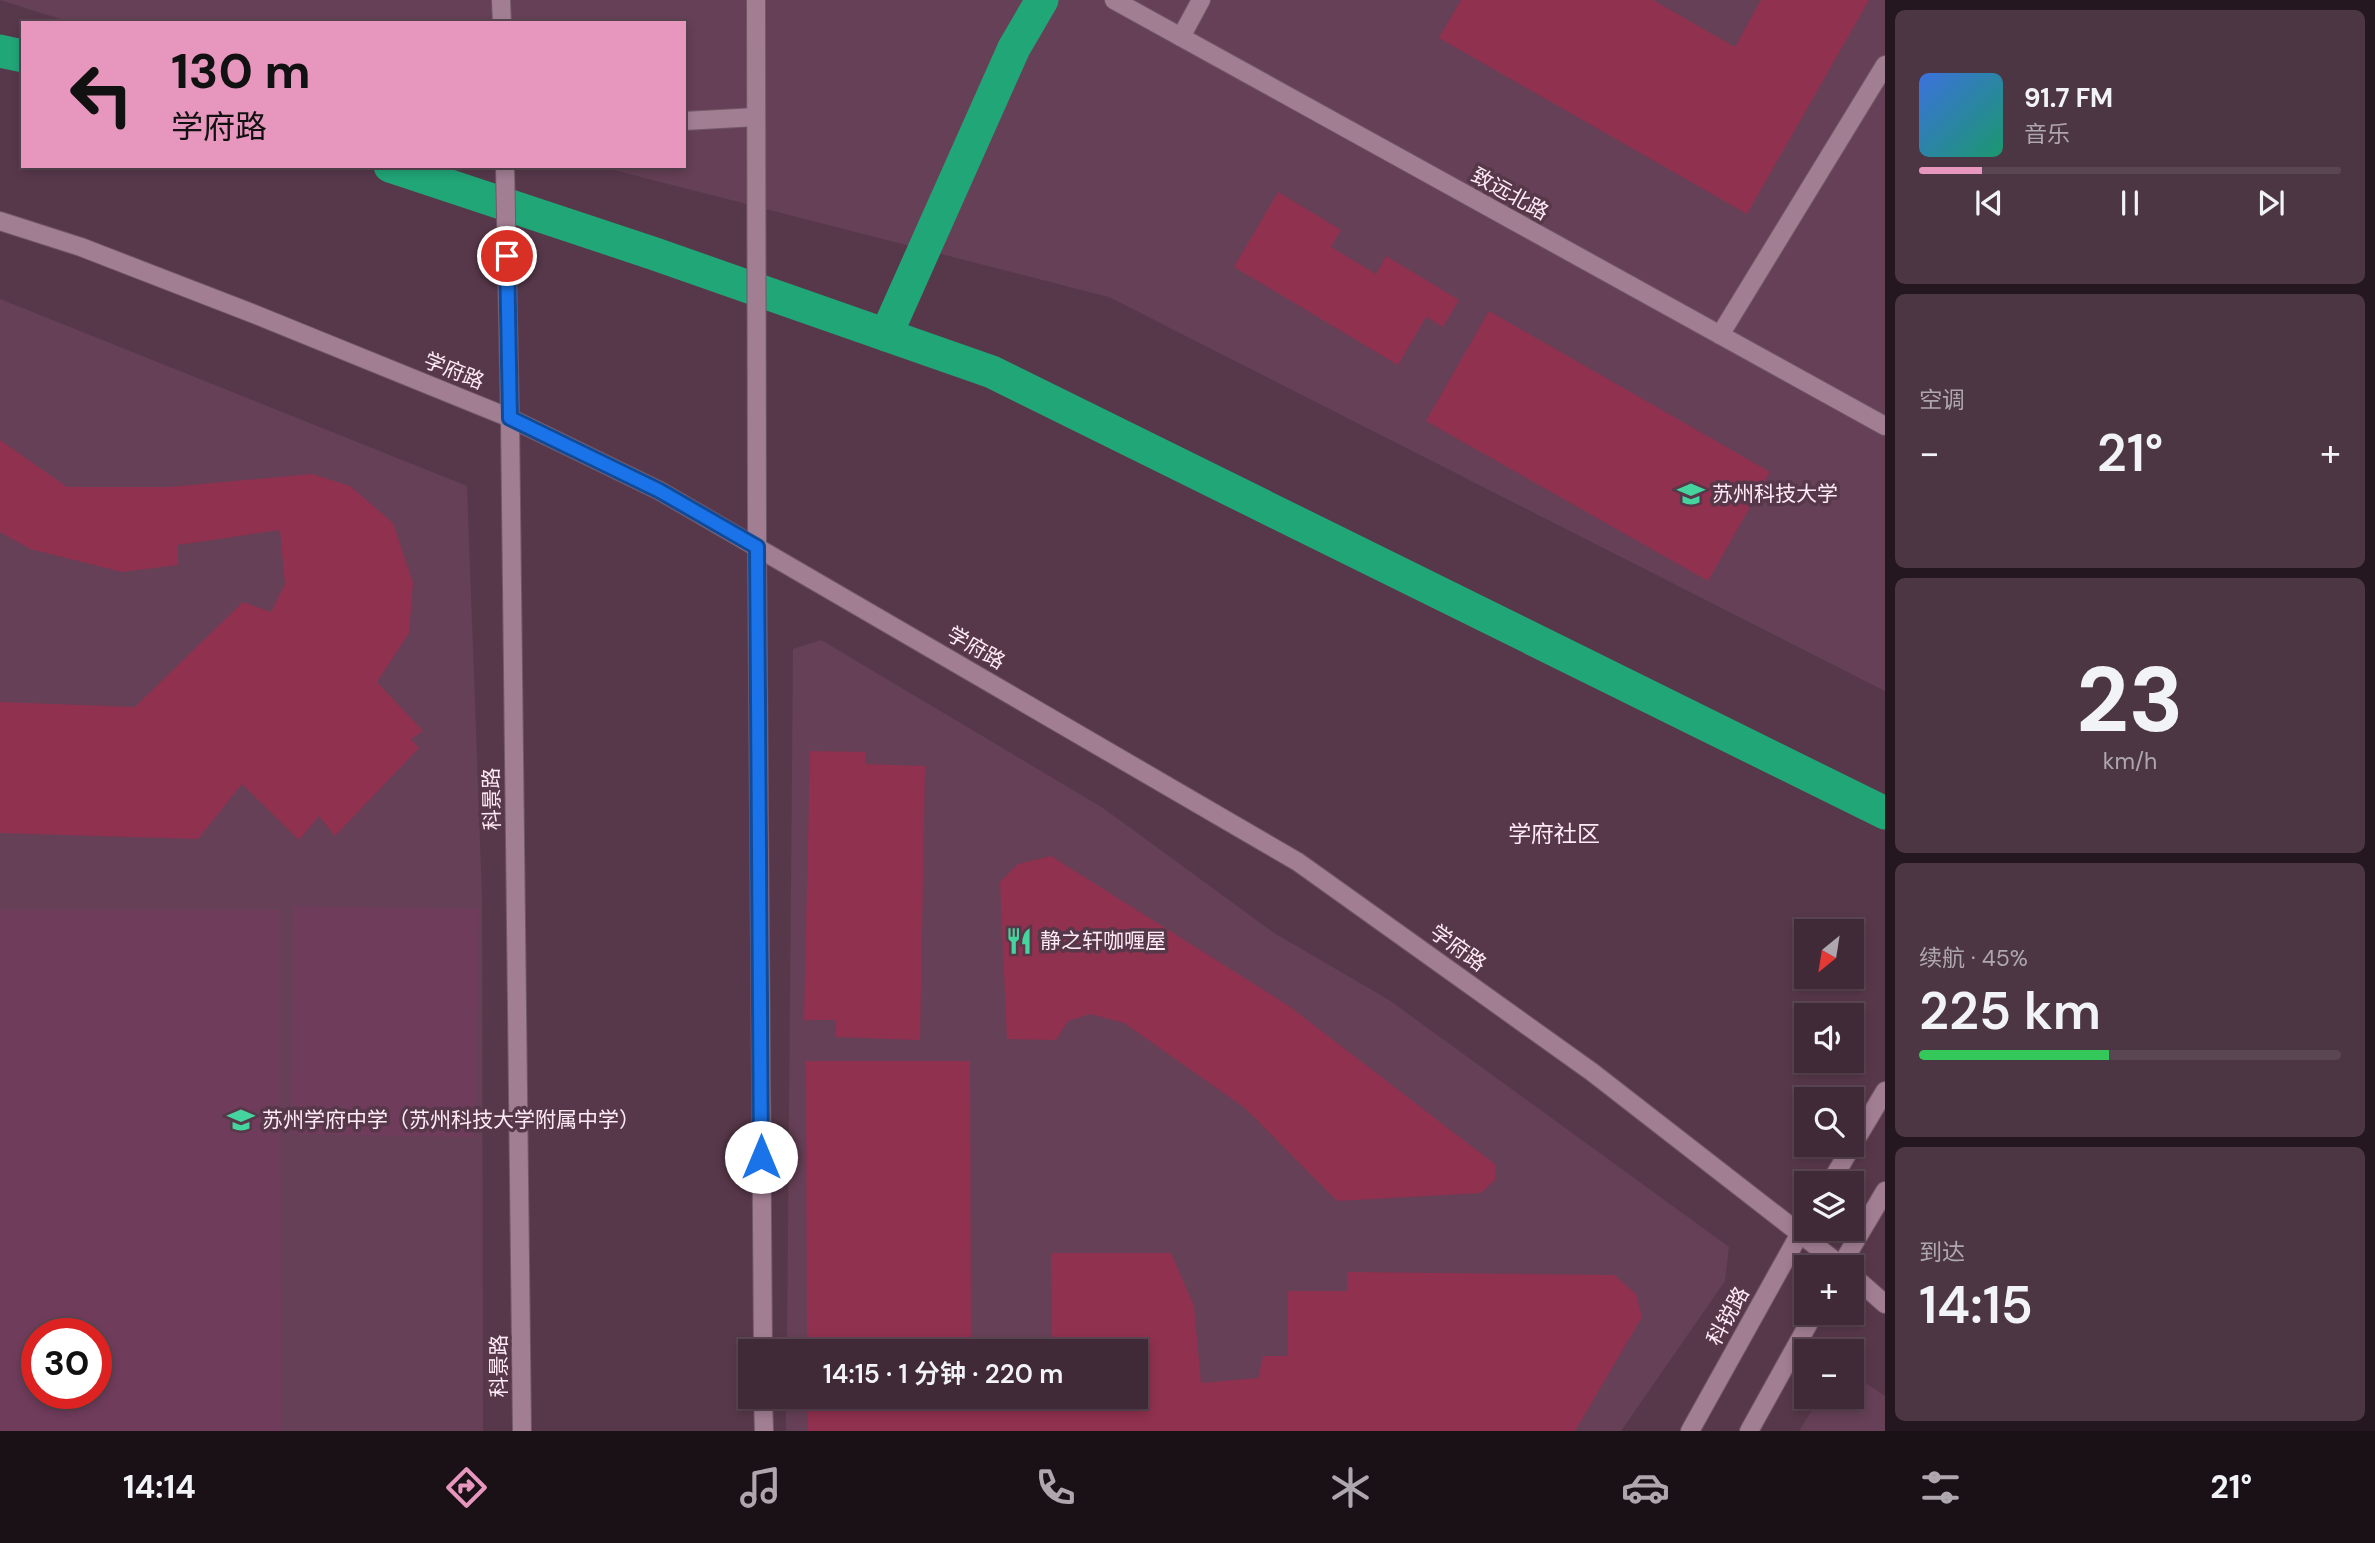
<!DOCTYPE html>
<html lang="zh">
<meta charset="utf-8">
<style>
:root{--surface:#412a38;--page:#4c3643;--text:#f1f3f6;--muted:#aea7ae;--line:#5a4653;--accent:#e797bd}
body{margin:0;font-family:"DM Sans","Noto Sans SC",sans-serif;background:var(--page);color:var(--text);height:100vh;display:flex;flex-direction:column;font-size:26px;white-space:nowrap}
*{box-sizing:border-box;margin:0}
p{font-size:23px;color:var(--muted)}
.icon{flex:none;width:38px;height:38px;fill:none;stroke:currentColor;stroke-width:2;stroke-linecap:round;stroke-linejoin:round}
.map{position:relative;flex:1;overflow:hidden}
.details{display:flex;flex-direction:column;gap:10px;padding:10px;background:#24171f;width:490px}
.details>*{flex:none}
.top-card{position:absolute;left:21px;top:21px;width:665px;height:147px;border-radius:0px;box-shadow:0 4px 10px #0003,0 0 0 2px var(--line);background:#e797bd;color:#111;overflow:hidden}
.needle{width:46px;rotate:210deg}
.controls{position:absolute;left:1794px;top:919px;display:grid;gap:14px}
.controls a{display:grid;place-items:center;width:70px;height:70px;border-radius:0px;background:var(--surface);box-shadow:0 4px 10px #0003,0 0 0 2px var(--line);font-size:35px}
.speed{position:absolute;left:21px;top:1318px;display:flex;gap:14px;font-size:35px;font-weight:700;text-align:center}
.speed>*{display:grid;place-content:center;width:91px;height:91px;border-radius:50%;background:var(--surface);box-shadow:0 4px 10px #0003,0 0 0 2px var(--line);line-height:1}
.speed .limit{border:10px solid #d22;background:#fff;color:#111}
.pin{position:absolute;display:grid;place-items:center;width:60px;height:60px;color:#fff;margin:-30px;border:4px solid #fff;border-radius:50%;box-shadow:0 2px 7px #0007}
.me{position:absolute;width:77px;margin:-38px;rotate:0deg;stroke-linejoin:round;filter:drop-shadow(0 0 5px #0008)}
.turn{display:flex;align-items:center;gap:24px;height:147px;padding:0 35px;font-size:32px}
.turn .icon{width:91px;height:91px;stroke-width:2.5}
.turn b{display:block;font-size:49px;line-height:60px}
.big{font-size:52px;font-weight:600;line-height:1.1}
.details .card{flex:1;display:flex;flex-direction:column;justify-content:center;gap:10px;min-width:0;padding:0 24px;border-radius:10px;background:var(--page)}
.details .dial{align-items:center;gap:0}
.dial b{font-size:91px;line-height:1}
.song{display:flex;align-items:center;gap:21px}
.cover{width:84px;height:84px;border-radius:10px;background:linear-gradient(135deg,hsl(220 70% 55%),hsl(160 70% 35%))}
.played{height:7px;border-radius:4px;background:linear-gradient(90deg,var(--accent) 15%,var(--line) 15%)}
.keys{display:flex;justify-content:space-around;direction:ltr}
.heat{display:flex;justify-content:space-between;align-items:center;font-size:38px;direction:ltr}
.charge{height:10px;border-radius:5px;background:linear-gradient(90deg,#34c759 45%,var(--line) 0)}
.trip{position:absolute;left:738px;top:1339px;width:410px;height:70px;border-radius:0px;background:var(--surface);box-shadow:0 4px 10px #0003,0 0 0 2px var(--line);font-weight:600;line-height:70px;text-align:center}
.tab-bar{display:flex;height:112px;justify-content:space-around;align-items:center;background:#1a1116;color:var(--muted)}
.tab-bar .icon{width:49px;height:49px}
.tab-bar .selected{color:var(--accent)}
.tab-bar b{font-size:32px;color:var(--text)}
main{display:flex;flex:1;min-height:0}
.map>svg:first-child{display:block}
.built{fill:#664056;fill-rule:evenodd}
.green{fill:#703c5c;fill-rule:evenodd}
.lines{fill:none;stroke-linecap:round;stroke-linejoin:round}
.canal{stroke:#21a678;stroke-width:33}
.building{fill:#8f314f}
.minor-casing{stroke:#725867;stroke-width:20}
.minor{stroke:#a27e93;stroke-width:18}
.route-casing{stroke:#114b97;stroke-width:18}
.route{stroke:#1a73e8;stroke-width:12}
.labels{text-anchor:middle;dominant-baseline:central;stroke-width:7;stroke-linejoin:round;paint-order:stroke}
.street-label{font-size:21px;fill:#feeaf5;stroke:#57384a}
.poi-label{font-size:21px;fill:#feeaf5;stroke:#57384a;text-anchor:start}
.neighbourhood-label{font-size:23px;fill:#feeaf5;stroke:#57384a}
</style>
<main>
<div class="map">
<svg width="1885" height="1431" viewBox="0 0 1885 1431">
<rect width="100%" height="100%" fill="#57384a"/>
<g class="built">
<path d="M0,0H1885V691L1109,297L598,166H684V23H73Z"/>
<path d="M0,299L467,486L482,895L483,1431H0ZM37,1334H96V1393H37Z"/>
<path d="M821,640L1103,808L1274,933L1389,1000L1729,1247L1725,1281L1621,1431H786V1397L1136,1396V1351H787L793,649Z"/>
<path d="M1852,1374L1885,1396V1431H1799L1820,1397L1852,1396Z"/>
</g>
<g class="green">
<path d="M293,906L479,909L474,1137L292,1134Z"/>
<path d="M0,910H280L281,1431H0ZM37,1334H96V1393H37Z"/>
</g>
<g class="lines">
<g class="canal">
<path d="M0,51L23,56"/>
<path d="M390,166L655,254L992,372L1885,813"/>
<path d="M886,335L1014,48L1042,0"/>
</g>
</g>
<g class="building">
<path d="M1461,0H1653L1735,47L1761,0H1869L1747,214L1439,38Z"/>
<path d="M1278,192L1341,230L1331,247L1376,274L1386,256L1459,300L1443,327L1426,317L1398,365L1234,267Z"/>
<path d="M1489,311L1770,472L1708,581L1426,421Z"/>
<path d="M0,440L67,487H169L312,474L350,486L393,523L413,583L409,633L377,682L423,731L411,739L419,748L335,836L319,816L299,840L242,784L198,839L0,833V702L135,707L243,602L271,612L285,584L280,530L178,545V565L122,572L30,549L0,532Z"/>
<path d="M810,751L865,752V764L925,766L920,1040L835,1037L836,1020H804Z"/>
<path d="M1051,856L1289,1006L1496,1165L1495,1180L1481,1193L1337,1201L1245,1108L1124,1023L1090,1014L1068,1021L1056,1040L1007,1039L1000,882L1018,864Z"/>
<path d="M806,1061H970L971,1351H807Z"/>
<path d="M1051,1253H1171L1194,1306L1201,1383L1258,1378L1263,1356H1288V1291H1347V1272L1614,1275L1636,1294L1642,1317L1575,1431H808L807,1396H1136V1351H1052Z"/>
</g>
<g class="lines">
<defs>
<g id="minor">
<path d="M501,0L502,23"/>
<path d="M756,0L757,547L763,1351"/>
<path d="M1114,0L1885,426"/>
<path d="M1181,37L1201,0"/>
<path d="M684,121L756,117"/>
<path d="M505,166L510,418L522,1431"/>
<path d="M0,221L81,247L254,314L510,418L660,491L1298,862L1592,1072L1843,1267"/>
<path d="M1720,335L1885,65"/>
<path d="M1830,1183L1885,1091"/>
<path d="M1840,1267L1885,1191"/>
<path d="M1852,1275L1885,1304"/>
<path d="M763,1396L764,1431"/>
<path d="M1690,1431L1804,1226"/>
<path d="M1749,1431L1815,1312"/>
</g>
</defs>
<use href="#minor" class="minor-casing"/>
<use href="#minor" class="minor"/>
</g>
<g class="lines">
<defs>
<path id="route" d="M507,256L510,418L660,491L757,547L761,1157"/>
</defs>
<use href="#route" class="route-casing"/>
<use href="#route" class="route"/>
</g>
<defs>
<symbol id="university-bare" viewBox="-9 -9 18 18"><path d="M0-5L7-2L0 1L-7-2ZM-4 1L0 2.5L4 1V4Q0 6-4 4Z" fill="#46d49e" stroke="#57384a" stroke-width="2.5" paint-order="stroke"/></symbol>
<symbol id="restaurant-bare" viewBox="-9 -9 18 18"><path d="M-5-6h1v4h1v-4h1v4h1v-4h1v5L-1.5 .5V6h-2V.5L-5-1ZM5-6V6H3V1.5H1.5Q1.5-4 5-6Z" fill="#46d49e" stroke="#57384a" stroke-width="2.5" paint-order="stroke"/></symbol>
<symbol id="school-bare" viewBox="-9 -9 18 18"><path d="M0-5L7-2L0 1L-7-2ZM-4 1L0 2.5L4 1V4Q0 6-4 4Z" fill="#46d49e" stroke="#57384a" stroke-width="2.5" paint-order="stroke"/></symbol>
</defs>
<g fill-rule="evenodd">
<use href="#university-bare" x="1672" y="475" width="38" height="38"/>
<use href="#restaurant-bare" x="1000" y="922" width="38" height="38"/>
<use href="#school-bare" x="222" y="1101" width="38" height="38"/>
</g>
<g class="labels">
<g class="street-label">
<text transform="translate(1510 194) rotate(29)">致远北路</text>
<text transform="translate(454 371) rotate(22)">学府路</text>
<text transform="translate(976 648) rotate(30)">学府路</text>
<text transform="translate(492 799) rotate(-91)">科景路</text>
<text transform="translate(1458 948) rotate(36)">学府路</text>
<text transform="translate(1728 1316) rotate(-61)">科锐路</text>
<text transform="translate(499 1366) rotate(-90)">科景路</text>
</g>
<g class="poi-label">
<text x="1712" y="494">苏州科技大学</text>
<text x="1040" y="941">静之轩咖喱屋</text>
<text x="262" y="1120">苏州学府中学（苏州科技大学附属中学）</text>
</g>
<g class="neighbourhood-label">
<text x="1554" y="834">学府社区</text>
</g>
</g>
</svg>
<div class="controls">
<a><svg class="needle" viewBox="-14 -14 28 28"><path d="M0-13l5 13h-10z" fill="#e53935"/><path d="M0 13l5-13h-10z" fill="#aea7ae"/></svg></a>
<a><svg class="icon" aria-label="sound" viewBox="0 0 24 24"><path d="M4 9h4l5-4v14l-5-4H4zM17 9q2 3 0 6"/></svg></a>
<a><svg class="icon" aria-label="search" viewBox="0 0 24 24"><circle cx="10" cy="10" r="6"/><path d="M15 15l6 6"/></svg></a>
<a><svg class="icon" aria-label="layers" viewBox="0 0 24 24"><path d="M12 4l9 5-9 5-9-5zM3 14l9 5 9-5"/></svg></a>
<a>+</a>
<a>−</a>
</div>
<div class="speed"><div class="limit">30</div></div>
<div class="pin" style="left:507px;top:256px;background:#d93025"><svg class="icon" aria-label="arrive" viewBox="0 0 24 24"><path d="M6 21V4h12l-3 4 3 4H6"/></svg></div>
<svg class="me" style="left:761px;top:1157px" viewBox="-20 -20 40 40"><circle r="19" fill="#fff"/><path d="M0-13L10 11 0 6-10 11z" fill="#1a73e8"/></svg>
<div class="trip">14:15 · 1 分钟 · 220 m</div>
<div class="top-card">
<div class="turn"><svg class="icon" aria-label="left" viewBox="0 0 24 24"><path d="M17 20v-9H6M10 6l-5 5 5 5"/></svg><div><b>130 m</b>学府路</div></div>
</div>
</div>
<section class="details">
<div class="card">
<div class="song"><i class="cover"></i><div><b>91.7 FM</b><p>音乐</p></div></div>
<div class="played"></div>
<div class="keys"><svg class="icon" aria-label="previous" viewBox="0 0 24 24"><path d="M18 5L8 12l10 7zM5 5v14"/></svg><svg class="icon" aria-label="pause" viewBox="0 0 24 24"><path d="M8 5v14M16 5v14"/></svg><svg class="icon" aria-label="next" viewBox="0 0 24 24"><path d="M6 5l10 7-10 7zM19 5v14"/></svg></div>
</div>
<div class="card"><p>空调</p>
<div class="heat"><a>−</a><b class="big">21°</b><a>+</a></div>
</div>
<div class="card dial"><b>23</b><p>km/h</p></div>
<div class="card"><p>续航 · 45%</p><b class="big">225 km</b><div class="charge"></div></div>
<div class="card"><p>到达</p><b class="big">14:15</b></div>
</section>
</main>
<nav class="tab-bar">
<b>14:14</b>
<svg class="icon selected" aria-label="directions" viewBox="0 0 24 24"><path d="M12 3l9 9-9 9-9-9zM9 14v-3h6M13 9l2 2-2 2"/></svg>
<svg class="icon" aria-label="music" viewBox="0 0 24 24"><path d="M9 18V5l10-2v13"/><circle cx="6" cy="18" r="3"/><circle cx="16" cy="16" r="3"/></svg>
<svg class="icon" aria-label="phone" viewBox="0 0 24 24"><path d="M5 4h4l2 5-3 2q2 4 5 5l2-3 5 2v4C11 20 4 13 5 4z"/></svg>
<svg class="icon" aria-label="climate" viewBox="0 0 24 24"><path d="M12 3v18M4 7l16 10M4 17L20 7"/></svg>
<svg class="icon" aria-label="car" viewBox="0 0 24 24"><path d="M5 17H2v-5l4-1 3-4h7l3 4 3 1v5h-3M9 17h6M6 11h13"/><circle cx="7" cy="17" r="2"/><circle cx="17" cy="17" r="2"/></svg>
<svg class="icon" aria-label="filters" viewBox="0 0 24 24"><path d="M4 7h16M4 17h16"/><circle cx="9" cy="7" r="2"/><circle cx="15" cy="17" r="2"/></svg>
<b>21°</b>
</nav>
